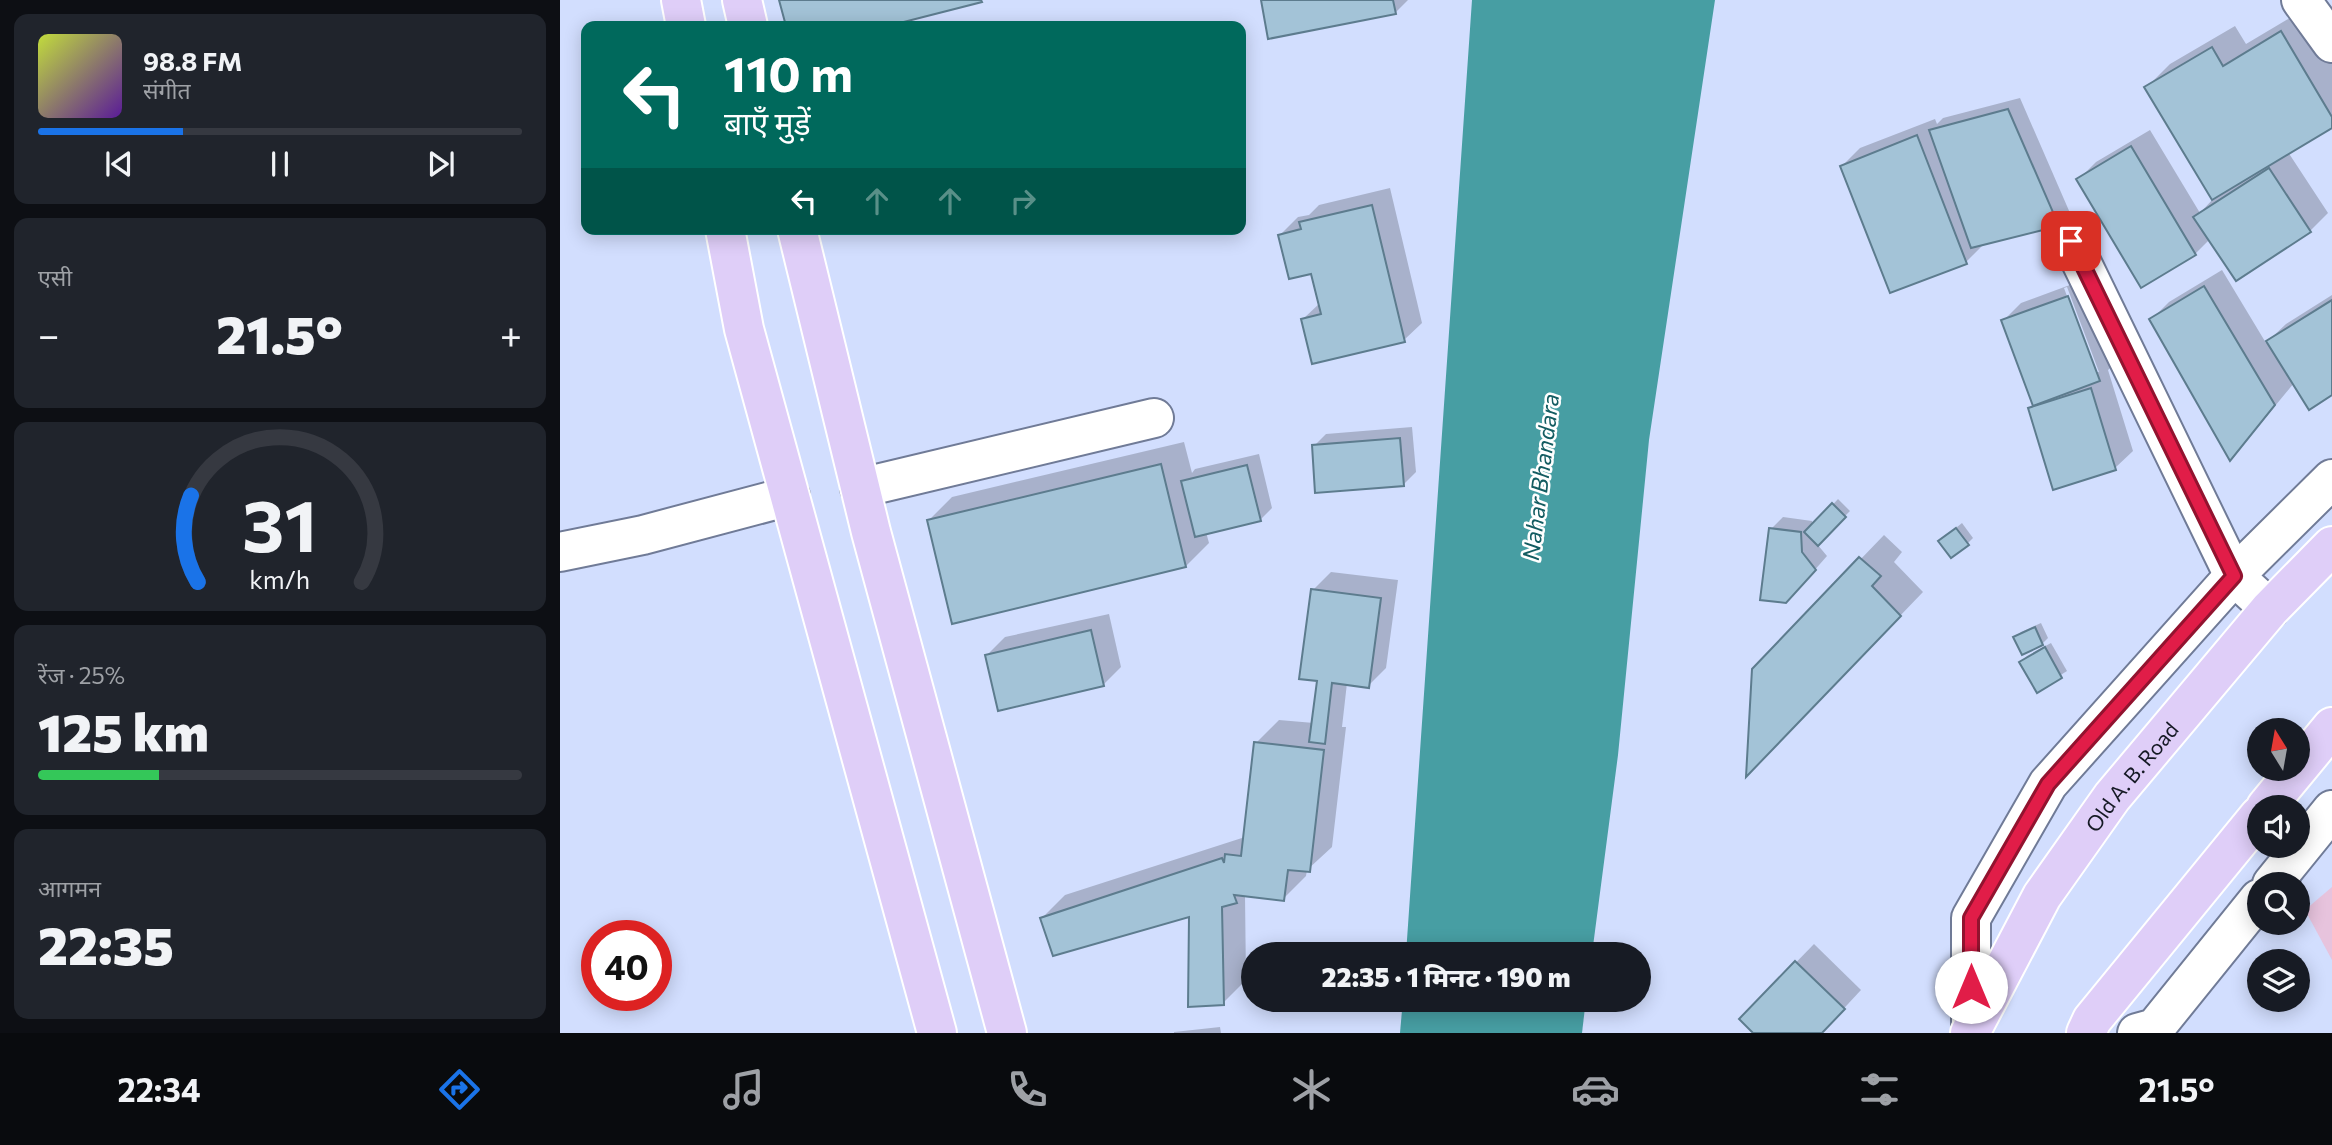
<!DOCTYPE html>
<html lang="hi">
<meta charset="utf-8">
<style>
:root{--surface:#171b24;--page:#20242c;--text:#f1f3f6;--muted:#9ea1a6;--line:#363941;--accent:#1a73e8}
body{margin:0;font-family:Commissioner,"Noto Sans Devanagari",sans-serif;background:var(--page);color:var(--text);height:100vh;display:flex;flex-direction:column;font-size:26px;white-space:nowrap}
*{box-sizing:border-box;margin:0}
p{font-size:23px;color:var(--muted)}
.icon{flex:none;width:38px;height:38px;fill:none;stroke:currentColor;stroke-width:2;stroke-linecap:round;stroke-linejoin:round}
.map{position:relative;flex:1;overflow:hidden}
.details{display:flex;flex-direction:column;gap:14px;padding:14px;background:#0d0f14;width:560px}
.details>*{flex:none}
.top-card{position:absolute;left:21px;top:21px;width:665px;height:214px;border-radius:14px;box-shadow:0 4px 18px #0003;background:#00695c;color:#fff;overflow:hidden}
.needle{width:46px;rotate:349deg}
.buttons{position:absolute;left:1687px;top:718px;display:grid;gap:14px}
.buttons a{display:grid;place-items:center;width:63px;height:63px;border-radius:50%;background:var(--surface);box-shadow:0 4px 18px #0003;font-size:35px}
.speed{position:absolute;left:21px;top:920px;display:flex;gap:14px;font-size:35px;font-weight:700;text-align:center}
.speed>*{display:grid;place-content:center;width:91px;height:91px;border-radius:50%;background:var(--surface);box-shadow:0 4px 18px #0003;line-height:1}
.speed .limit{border:10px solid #d22;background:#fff;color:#111}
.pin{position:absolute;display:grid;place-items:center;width:60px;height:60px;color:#fff;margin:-30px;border-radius:14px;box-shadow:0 4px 10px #0006}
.me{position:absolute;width:77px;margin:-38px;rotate:0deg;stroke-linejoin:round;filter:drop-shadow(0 0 5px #0008)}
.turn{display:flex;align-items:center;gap:24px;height:147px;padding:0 28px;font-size:32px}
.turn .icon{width:91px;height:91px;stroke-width:2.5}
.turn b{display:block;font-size:49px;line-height:60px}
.lanes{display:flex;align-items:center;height:66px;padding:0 28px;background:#0003;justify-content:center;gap:35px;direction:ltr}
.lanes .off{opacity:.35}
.big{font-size:52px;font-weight:800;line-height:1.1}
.details .tile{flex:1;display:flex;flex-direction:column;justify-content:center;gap:10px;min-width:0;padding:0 24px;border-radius:14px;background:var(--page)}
.details .dial{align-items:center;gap:0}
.dial svg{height:182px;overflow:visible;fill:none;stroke:var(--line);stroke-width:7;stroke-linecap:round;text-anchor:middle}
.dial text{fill:var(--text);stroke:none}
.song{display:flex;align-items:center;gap:21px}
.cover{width:84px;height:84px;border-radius:10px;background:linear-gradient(135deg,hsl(70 70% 55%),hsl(270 70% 35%))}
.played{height:7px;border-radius:4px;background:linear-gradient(90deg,var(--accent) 30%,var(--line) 30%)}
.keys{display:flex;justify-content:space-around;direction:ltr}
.heat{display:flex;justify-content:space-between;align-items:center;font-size:38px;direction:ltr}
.charge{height:10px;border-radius:5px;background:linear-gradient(90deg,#34c759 25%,var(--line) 0)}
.trip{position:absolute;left:681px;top:942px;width:410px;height:70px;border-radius:35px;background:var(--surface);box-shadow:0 4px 18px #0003;font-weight:800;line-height:70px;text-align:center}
.menu{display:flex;height:112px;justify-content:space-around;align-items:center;background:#090b0e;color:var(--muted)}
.menu .icon{width:49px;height:49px}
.menu .active{color:var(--accent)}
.menu b{font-size:32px;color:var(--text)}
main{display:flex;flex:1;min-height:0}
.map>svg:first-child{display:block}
.green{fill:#e7c3dd}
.water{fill:#479ea3}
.shadow{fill:#0003;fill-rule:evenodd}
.building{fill:#a3c3d7;stroke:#5d7c8e;stroke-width:2}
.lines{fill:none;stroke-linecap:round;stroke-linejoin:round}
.minor-casing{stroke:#707b97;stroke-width:42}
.major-casing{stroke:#fff;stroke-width:42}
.minor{stroke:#fff;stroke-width:38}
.major{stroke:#dfcef8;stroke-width:38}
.route-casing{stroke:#92132f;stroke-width:18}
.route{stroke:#e11d48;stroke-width:12}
.labels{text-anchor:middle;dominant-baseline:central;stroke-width:5;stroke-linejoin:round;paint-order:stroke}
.street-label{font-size:21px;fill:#151924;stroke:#fff}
.water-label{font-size:23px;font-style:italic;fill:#135c61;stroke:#fff}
</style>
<main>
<section class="details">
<div class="tile">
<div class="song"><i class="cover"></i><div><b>98.8 FM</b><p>संगीत</p></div></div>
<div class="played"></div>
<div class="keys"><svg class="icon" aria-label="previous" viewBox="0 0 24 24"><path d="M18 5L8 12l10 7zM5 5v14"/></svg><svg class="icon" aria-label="pause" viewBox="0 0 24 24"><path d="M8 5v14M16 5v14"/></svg><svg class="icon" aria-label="next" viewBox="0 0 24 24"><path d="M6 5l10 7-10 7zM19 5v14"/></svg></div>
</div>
<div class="tile"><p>एसी</p>
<div class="heat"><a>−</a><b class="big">21.5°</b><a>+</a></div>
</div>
<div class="tile dial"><svg viewBox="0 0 100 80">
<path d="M14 69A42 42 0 1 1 86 69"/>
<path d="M14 69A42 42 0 0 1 11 31" stroke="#1a73e8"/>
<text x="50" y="56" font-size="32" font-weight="700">31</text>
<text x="50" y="72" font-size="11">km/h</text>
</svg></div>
<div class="tile"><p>रेंज · 25%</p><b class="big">125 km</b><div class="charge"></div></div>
<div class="tile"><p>आगमन</p><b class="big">22:35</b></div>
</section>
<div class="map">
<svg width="1772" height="1033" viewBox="0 0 1772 1033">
<rect width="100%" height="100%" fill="#d2defe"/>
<path class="green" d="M1772,887V960L1745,910Z"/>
<g class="water">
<path d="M912,0H1155L1089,440L1058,755L1032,954H846Z"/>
<path d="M843,999H1026L1022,1033H840Z"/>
</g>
<g class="shadow">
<path d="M702,0H848L835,13Z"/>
<path d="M1745,9L1772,55V126L1728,152L1768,213L1750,231L1676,279L1650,239L1635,254L1582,286L1518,180L1536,162L1590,130L1640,213L1653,199L1587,87L1610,64L1675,26L1686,44Z"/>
<path d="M1460,98L1510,213L1498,225L1425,243L1406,262L1282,166L1300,148L1375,119L1377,124L1383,118Z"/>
<path d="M830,188L862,323L844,340L743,319L760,303L752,272L720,235L738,217L749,215L759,205Z"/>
<path d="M1662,270L1706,343L1726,324L1772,295V393L1749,407L1734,383L1687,440L1670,458L1591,320L1609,302Z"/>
<path d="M1526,279L1557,361L1548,370L1573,451L1555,468L1470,408L1474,404L1443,321L1461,303ZM1507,287L1539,372H1535L1504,288Z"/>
<path d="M852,427L856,472L844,484L754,446L766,434Z"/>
<path d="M624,442L632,473L635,469L699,454L712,508L700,520L646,532L649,543L626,566L369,520L392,497Z"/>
<path d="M1278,499L1290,511L1257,544L1267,556L1238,589L1211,529L1223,517L1252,521L1253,526Z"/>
<path d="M1402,523L1413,538L1408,543L1386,536Z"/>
<path d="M1324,535L1342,552L1334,562L1363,592L1209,752L1194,670Z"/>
<path d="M771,572L838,580L826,668L808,686L787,683L782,727H786L772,847L747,870L746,876L723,899L685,895L686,980L663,1003L631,914L482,918L505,895L685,837L696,743L719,720L754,723L759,680L753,590Z"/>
<path d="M549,614L561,667L543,685L427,655L445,637Z"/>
<path d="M1481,623L1488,638L1482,644L1455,638L1461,632Z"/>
<path d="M1491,643L1507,671L1477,690L1461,662L1467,656Z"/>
<path d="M1254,944L1301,990L1261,1033H1196L1181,1019Z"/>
<path d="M660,1027L661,1033H614V1032Z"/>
</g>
<g class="building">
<path d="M219,0H421L422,2L328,26H226Z"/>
<path d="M701,0H833L836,14L708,39Z"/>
<path d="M1721,31L1772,117V128L1652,200L1584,87L1652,47L1663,66Z"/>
<path d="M1448,109L1499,226L1411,248L1369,130Z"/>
<path d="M1357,135L1407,264L1330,293L1280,166Z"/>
<path d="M1571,146L1636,255L1581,288L1516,179Z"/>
<path d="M1709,168L1751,232L1676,281L1633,217Z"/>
<path d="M812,205L845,342L752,364L741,319L761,314L751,274L729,279L718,235L741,229L739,222Z"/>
<path d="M1644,286L1715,405L1670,461L1589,319Z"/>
<path d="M1508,296L1540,381L1473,406L1441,320Z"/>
<path d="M1772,300V395L1749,410L1706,341Z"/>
<path d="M1531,388L1556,470L1493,490L1468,408Z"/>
<path d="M840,438L844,486L755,493L752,445Z"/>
<path d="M601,464L626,567L392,624L367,520Z"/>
<path d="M687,465L701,521L635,537L621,481Z"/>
<path d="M1272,503L1286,517L1258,546L1244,532Z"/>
<path d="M1209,528L1241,532L1242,552L1256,570L1226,603L1200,600Z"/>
<path d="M1396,528L1409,545L1391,558L1378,541Z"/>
<path d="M1299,557L1321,576L1312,586L1341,616L1186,777L1192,669Z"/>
<path d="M751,589L821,598L809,688L772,683L765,744L749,742L757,681L739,679Z"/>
<path d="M1475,627L1483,645L1462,655L1453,637Z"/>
<path d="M531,630L544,686L438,711L425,655Z"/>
<path d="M1485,647L1502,678L1477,693L1459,662Z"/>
<path d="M694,742L764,750L750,872L728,870L724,901L674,895L677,903L662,907L664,1005L628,1007L629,917L493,956L480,918L662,858L664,863L665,854L681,856Z"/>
<path d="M1235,961L1285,1009L1262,1033H1193L1179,1019Z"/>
</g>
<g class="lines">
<defs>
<g id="minor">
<path d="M1741,0L1772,43"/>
<path d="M1511,241L1674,576L1710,609"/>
<path d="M300,488L594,418"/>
<path d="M0,552L83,535L230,496"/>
<path d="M1712,884L1772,810"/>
<path d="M1411,1033V918L1488,784L1674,576L1772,479"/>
<path d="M1577,1033L1595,1028L1699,899"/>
</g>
<g id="major">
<path d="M121,0L126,26"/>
<path d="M182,0L188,26"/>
<path d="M165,229L184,329L377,1033"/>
<path d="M237,229L311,532L447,1033"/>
<path d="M1706,807L1772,727"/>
<path id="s1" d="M1410,1033L1482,896L1552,797L1710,609L1772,546"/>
<path d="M1526,1033L1532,1020L1699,816"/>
</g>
</defs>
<use href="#minor" class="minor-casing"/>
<use href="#major" class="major-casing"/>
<use href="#minor" class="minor"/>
<use href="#major" class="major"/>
</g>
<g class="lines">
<defs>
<path id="route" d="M1411,987V918L1488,784L1674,576L1511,241"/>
</defs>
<use href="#route" class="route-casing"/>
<use href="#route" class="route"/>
</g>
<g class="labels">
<g class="street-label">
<text stroke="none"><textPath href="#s1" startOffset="304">Old A. B. Road</textPath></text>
</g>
<g class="water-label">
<text transform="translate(980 477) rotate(-83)">Nahar Bhandara</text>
</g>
</g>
</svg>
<div class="buttons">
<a><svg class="needle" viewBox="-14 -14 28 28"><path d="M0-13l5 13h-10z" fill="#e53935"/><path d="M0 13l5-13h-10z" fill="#9ea1a6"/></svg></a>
<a><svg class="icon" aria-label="sound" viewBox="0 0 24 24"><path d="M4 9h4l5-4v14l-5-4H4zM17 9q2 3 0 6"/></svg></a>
<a><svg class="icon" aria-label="search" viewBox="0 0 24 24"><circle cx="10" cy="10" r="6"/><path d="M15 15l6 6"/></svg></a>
<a><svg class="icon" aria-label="layers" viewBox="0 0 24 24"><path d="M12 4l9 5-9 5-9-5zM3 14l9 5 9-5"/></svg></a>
</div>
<div class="speed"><div class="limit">40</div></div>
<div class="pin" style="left:1511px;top:241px;background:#d93025"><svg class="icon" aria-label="arrive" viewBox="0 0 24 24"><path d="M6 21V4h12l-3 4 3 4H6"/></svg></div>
<svg class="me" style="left:1411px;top:987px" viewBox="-20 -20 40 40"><circle r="19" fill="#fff"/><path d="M0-13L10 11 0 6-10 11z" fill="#e11d48"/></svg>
<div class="trip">22:35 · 1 मिनट · 190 m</div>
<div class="top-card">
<div class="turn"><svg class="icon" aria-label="left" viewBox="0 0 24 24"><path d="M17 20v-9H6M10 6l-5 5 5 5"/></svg><div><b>110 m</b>बाएँ मुड़ें</div></div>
<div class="lanes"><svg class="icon" aria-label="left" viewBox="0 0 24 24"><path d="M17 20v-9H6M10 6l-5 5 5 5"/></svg><svg class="icon off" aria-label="ahead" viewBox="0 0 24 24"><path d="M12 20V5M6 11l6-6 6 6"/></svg><svg class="icon off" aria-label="ahead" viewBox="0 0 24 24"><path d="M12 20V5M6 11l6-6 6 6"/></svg><svg class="icon off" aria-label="right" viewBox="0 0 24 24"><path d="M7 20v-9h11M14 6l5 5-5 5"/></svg></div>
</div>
</div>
</main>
<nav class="menu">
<b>22:34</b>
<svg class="icon active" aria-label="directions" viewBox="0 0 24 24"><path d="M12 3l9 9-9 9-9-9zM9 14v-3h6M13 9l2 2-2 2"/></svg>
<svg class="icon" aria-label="music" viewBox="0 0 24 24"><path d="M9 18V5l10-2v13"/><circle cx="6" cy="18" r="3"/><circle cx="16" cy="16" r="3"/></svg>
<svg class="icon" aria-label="phone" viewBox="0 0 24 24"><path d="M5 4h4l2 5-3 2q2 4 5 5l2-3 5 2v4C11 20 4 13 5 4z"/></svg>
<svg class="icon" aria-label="climate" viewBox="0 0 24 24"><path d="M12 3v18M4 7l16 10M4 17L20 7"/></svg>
<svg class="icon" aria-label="car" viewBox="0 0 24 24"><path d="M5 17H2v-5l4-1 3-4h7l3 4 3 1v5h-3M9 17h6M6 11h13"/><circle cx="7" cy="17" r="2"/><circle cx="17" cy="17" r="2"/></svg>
<svg class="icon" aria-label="filters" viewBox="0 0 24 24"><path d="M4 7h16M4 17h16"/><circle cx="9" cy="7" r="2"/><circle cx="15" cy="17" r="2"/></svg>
<b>21.5°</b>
</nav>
